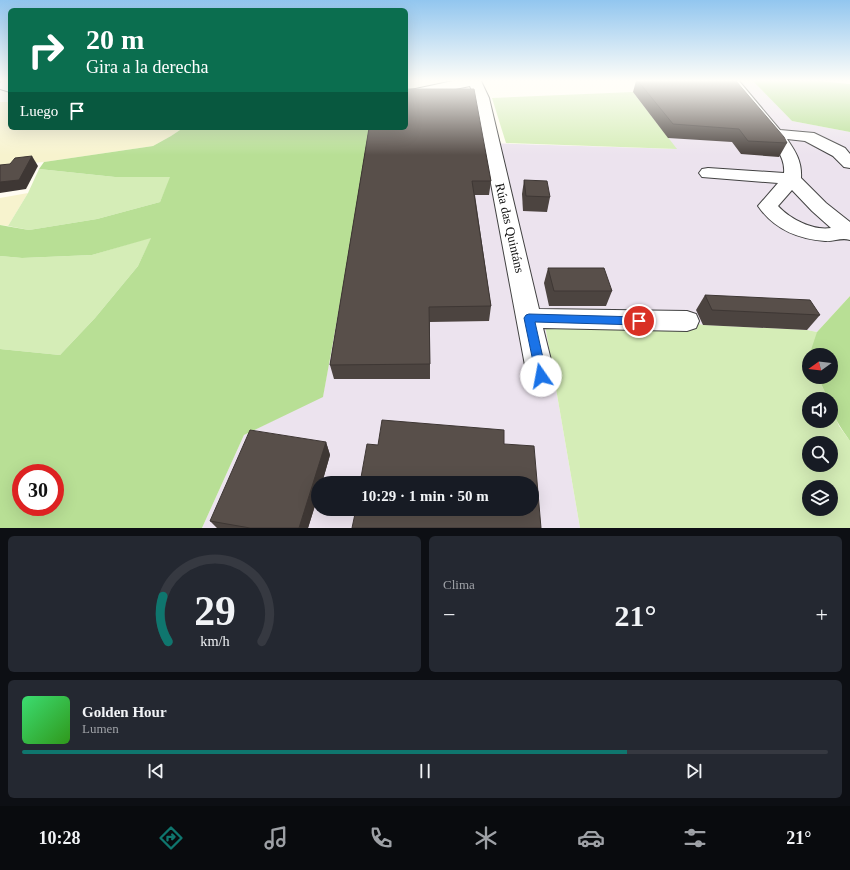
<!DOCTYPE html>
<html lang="es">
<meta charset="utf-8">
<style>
:root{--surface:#171b24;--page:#242831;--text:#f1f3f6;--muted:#9ea1a6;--line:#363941;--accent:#0f766e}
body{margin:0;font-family:Georgia,serif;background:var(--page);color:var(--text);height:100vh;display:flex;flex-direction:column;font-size:15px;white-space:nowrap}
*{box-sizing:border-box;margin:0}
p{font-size:13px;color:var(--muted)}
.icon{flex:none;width:22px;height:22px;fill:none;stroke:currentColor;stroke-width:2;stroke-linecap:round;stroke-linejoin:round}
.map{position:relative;height:528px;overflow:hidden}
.sheet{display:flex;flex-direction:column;gap:8px;padding:8px;background:#0d0f14;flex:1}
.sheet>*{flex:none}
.guide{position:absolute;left:8px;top:8px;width:400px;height:122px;border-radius:6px;box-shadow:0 4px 16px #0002;background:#0b6e4f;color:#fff;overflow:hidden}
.needle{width:26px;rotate:255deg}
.tools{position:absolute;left:802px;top:348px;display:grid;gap:8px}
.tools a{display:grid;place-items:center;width:36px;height:36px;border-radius:50%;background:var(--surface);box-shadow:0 4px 16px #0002;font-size:20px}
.speed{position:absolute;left:12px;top:464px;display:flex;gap:8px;font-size:20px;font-weight:700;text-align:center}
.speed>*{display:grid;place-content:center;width:52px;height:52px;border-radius:50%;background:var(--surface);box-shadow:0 4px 16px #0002;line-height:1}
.speed .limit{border:6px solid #d22;background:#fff;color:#111}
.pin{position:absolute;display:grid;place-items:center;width:34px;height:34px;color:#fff;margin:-17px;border:2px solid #fff;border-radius:50%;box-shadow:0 1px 4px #0007}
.me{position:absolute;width:44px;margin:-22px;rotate:348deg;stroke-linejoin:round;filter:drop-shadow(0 0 3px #0008)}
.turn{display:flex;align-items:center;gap:14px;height:84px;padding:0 12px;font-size:18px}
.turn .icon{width:52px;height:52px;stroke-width:2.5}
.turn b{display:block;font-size:28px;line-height:34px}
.then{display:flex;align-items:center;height:38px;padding:0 12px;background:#0003;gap:8px;font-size:15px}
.big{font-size:30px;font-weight:800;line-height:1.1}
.sheet .widget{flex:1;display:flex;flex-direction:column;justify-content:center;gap:6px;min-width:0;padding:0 14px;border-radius:6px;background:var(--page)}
.sheet .dial{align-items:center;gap:0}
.dial svg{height:104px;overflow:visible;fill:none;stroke:var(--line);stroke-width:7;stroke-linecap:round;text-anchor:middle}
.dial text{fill:var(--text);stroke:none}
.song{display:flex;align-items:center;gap:12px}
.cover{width:48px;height:48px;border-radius:6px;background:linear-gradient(135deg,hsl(140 70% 55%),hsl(110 70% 35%))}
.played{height:4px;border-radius:2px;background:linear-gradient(90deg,var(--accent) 75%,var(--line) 75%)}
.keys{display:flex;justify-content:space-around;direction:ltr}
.heat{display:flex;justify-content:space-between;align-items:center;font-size:22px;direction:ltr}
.sheet .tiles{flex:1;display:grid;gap:8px;grid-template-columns:1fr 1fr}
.widget:last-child{grid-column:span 2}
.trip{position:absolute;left:311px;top:476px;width:228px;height:40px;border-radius:20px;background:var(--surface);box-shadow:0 4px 16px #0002;font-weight:800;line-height:40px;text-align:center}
.tab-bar{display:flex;height:64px;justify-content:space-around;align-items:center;background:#090b0e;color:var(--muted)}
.tab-bar .icon{width:28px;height:28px}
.tab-bar .selected{color:var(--accent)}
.tab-bar b{font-size:18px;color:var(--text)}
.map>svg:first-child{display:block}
.industrial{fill:#ece3ee;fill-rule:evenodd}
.farmland{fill:#f7f3ce}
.green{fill:#d5edb7;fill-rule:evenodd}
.forest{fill:#b8df95;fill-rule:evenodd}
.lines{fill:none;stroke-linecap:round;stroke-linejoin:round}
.minor-casing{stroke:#424242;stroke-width:2}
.minor{fill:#fff;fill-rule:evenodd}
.wall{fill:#4c4440}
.shaded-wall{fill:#3e3734}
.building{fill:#584f4a;stroke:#3e3734}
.route{fill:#1a73e8;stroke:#114b97}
.labels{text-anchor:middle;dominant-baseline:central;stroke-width:4;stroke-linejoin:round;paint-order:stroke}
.street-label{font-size:13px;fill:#0f0f0f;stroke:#fff}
</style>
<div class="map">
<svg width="850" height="528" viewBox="0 0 850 528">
<rect width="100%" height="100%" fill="#fffcf1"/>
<path class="industrial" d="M657,81H753L792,121L850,132V296L817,332L807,330L703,325L687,321L544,319L580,528H202L244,435L323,396L372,128H406V97L461,86L473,90L484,143L676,149L633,92ZM318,483H532V509H318Z"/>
<g class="farmland">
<path d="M0,102H10V128H183L171,136L153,146L44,162L0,166Z"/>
<path d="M28,193L8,226L0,225V198Z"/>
</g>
<g class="green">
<path d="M633,92L677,149L506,143L492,98Z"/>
<path d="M39,169L115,177H171L160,202L97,219L29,230L8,226L28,193Z"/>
<path d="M152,237L138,266L95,318L60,355L0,349V256L22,258L92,255Z"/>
<path d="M544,319L687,321L703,325L807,330L817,332L816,355H809V377H818L828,399H809V421H831V407L839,426L850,441V528H580ZM809,443H831V465H809ZM809,487H831V509H809Z"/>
</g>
<g class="forest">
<path d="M753,81H819L850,84V132L792,121Z"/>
<path d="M183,128H372L323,397L244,435L202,528H0V349L60,355L95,318L138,266L151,238L92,255L22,258L0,256V225L29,230L97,219L160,202L170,177H115L39,169L44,162L153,146L171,136ZM21,473H55V507H21Z"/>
<path d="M850,296V441C841,428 831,415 831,399H828L818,377H831V355L809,356L817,332Z"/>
</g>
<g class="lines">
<defs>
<g id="minor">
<path d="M2,81H10V92L0,89V83Z"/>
<path d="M453,81H481L489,98L539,309L687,311L696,314L699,321L696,328L687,331L543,328L555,376L551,384L541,388L531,384L527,376L475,98L470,86L406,99V91Z"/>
<path d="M726,81H739L780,130L814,133L845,148L850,154V168L844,167L833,156L805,141L787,139C796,152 802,162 801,178L826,203L850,222V240C841,237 834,242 825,241C797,239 774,229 758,206L778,183L702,177L699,173L702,169L708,168L784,173C785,163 781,156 776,147ZM792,190L812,211L831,228C813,231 790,219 778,206Z"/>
</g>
</defs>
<use href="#minor" class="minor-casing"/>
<use href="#minor" class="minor"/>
</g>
<g class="wall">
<path d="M636,81H736L787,143L779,157L741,154L732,142L668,138L633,92Z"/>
<path d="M369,128L491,181L489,195H475L491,306L489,321L430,322V379H334L330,365Z"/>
<path d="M524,180L550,197L547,212L523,211L522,194Z"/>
<path d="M548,268L612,291L606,306H549L544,283Z"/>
<path d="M705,295L820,315L807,330L703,325L696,310Z"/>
<path d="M326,442L330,455L322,483H318V496L308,528H217L210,521Z"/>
</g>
<g class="shaded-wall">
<path d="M32,156L38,166L26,189L0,193V182Z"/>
<path d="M326,442L330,455L322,483H318V496L308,528H299Z"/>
</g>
<g class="building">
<path d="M638,81H736L784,137L787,143L748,141L739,129L673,124Z"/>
<path d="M406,89H474L491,181H472L491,306L429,307L430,364L330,365L369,128H406Z"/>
<path d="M32,156L19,180L0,182V165L10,164L15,158Z"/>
<path d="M524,180L547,181L550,197L526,196Z"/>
<path d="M548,268H604L612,291H554Z"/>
<path d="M705,295L810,300L820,315L712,310Z"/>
<path d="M382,420L504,430V444L534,446L541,528H352L356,509H532V483H360L367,444L378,445Z"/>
<path d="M250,430L326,442L299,528H250L210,521Z"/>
</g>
<linearGradient id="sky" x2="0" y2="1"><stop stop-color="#92c6ef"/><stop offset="0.52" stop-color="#fffef9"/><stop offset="1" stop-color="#fffef9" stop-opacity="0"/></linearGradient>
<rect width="850" height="155" fill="url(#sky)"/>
<path class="route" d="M529,314L639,317L643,318L644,321L643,324L639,325L535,322L547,376L545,380L541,381L537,380L536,376L524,318L526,315Z"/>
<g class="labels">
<g class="street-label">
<text transform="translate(510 228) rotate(77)">Rúa das Quintáns</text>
</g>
</g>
</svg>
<div class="tools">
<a><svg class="needle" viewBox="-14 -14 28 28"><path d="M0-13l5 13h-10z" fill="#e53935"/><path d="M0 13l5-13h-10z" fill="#9ea1a6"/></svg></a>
<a><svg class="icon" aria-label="sound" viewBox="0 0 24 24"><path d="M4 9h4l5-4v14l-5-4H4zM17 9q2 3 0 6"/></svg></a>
<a><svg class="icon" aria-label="search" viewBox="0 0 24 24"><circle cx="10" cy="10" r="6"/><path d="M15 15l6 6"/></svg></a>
<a><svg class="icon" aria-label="layers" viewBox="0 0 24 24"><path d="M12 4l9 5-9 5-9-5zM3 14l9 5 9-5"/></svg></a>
</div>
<div class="speed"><div class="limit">30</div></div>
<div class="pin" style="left:639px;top:321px;background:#d93025"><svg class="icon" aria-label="arrive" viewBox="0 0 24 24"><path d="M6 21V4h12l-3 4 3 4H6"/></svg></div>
<svg class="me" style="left:541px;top:376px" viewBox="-20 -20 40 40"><circle r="19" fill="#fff"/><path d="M0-13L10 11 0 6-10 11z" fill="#1a73e8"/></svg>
<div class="trip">10:29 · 1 min · 50 m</div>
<div class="guide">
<div class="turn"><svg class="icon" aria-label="right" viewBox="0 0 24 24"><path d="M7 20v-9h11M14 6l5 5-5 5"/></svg><div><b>20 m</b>Gira a la derecha</div></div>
<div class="then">Luego<svg class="icon" aria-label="arrive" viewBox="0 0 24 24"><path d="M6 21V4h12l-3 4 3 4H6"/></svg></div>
</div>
</div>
<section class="sheet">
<div class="tiles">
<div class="widget dial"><svg viewBox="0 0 100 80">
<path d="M14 69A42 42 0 1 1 86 69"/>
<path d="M14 69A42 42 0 0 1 10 34" stroke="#0f766e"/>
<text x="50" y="56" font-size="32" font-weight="700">29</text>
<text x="50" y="72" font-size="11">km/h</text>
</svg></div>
<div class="widget"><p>Clima</p>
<div class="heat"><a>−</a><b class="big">21°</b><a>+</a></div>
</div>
<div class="widget">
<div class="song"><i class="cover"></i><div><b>Golden Hour</b><p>Lumen</p></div></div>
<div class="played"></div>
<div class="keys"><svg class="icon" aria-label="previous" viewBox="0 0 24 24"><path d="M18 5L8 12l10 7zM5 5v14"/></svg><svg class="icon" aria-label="pause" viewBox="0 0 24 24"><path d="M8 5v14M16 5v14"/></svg><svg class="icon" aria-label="next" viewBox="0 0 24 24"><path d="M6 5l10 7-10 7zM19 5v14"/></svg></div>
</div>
</div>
</section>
<nav class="tab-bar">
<b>10:28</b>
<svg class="icon selected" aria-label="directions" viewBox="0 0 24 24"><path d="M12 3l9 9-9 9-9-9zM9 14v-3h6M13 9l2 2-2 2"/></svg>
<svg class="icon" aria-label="music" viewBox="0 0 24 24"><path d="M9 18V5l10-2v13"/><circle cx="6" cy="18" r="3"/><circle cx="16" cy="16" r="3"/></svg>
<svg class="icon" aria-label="phone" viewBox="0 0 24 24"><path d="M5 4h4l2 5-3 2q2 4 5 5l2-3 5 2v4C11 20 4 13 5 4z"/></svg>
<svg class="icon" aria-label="climate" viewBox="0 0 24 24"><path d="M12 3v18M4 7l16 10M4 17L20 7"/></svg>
<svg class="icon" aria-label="car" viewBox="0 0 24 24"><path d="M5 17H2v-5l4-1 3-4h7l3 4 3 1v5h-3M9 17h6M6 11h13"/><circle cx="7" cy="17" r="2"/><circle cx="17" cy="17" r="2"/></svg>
<svg class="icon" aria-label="filters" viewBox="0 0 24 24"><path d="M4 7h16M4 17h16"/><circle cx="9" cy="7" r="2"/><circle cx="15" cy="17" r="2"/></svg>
<b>21°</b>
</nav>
